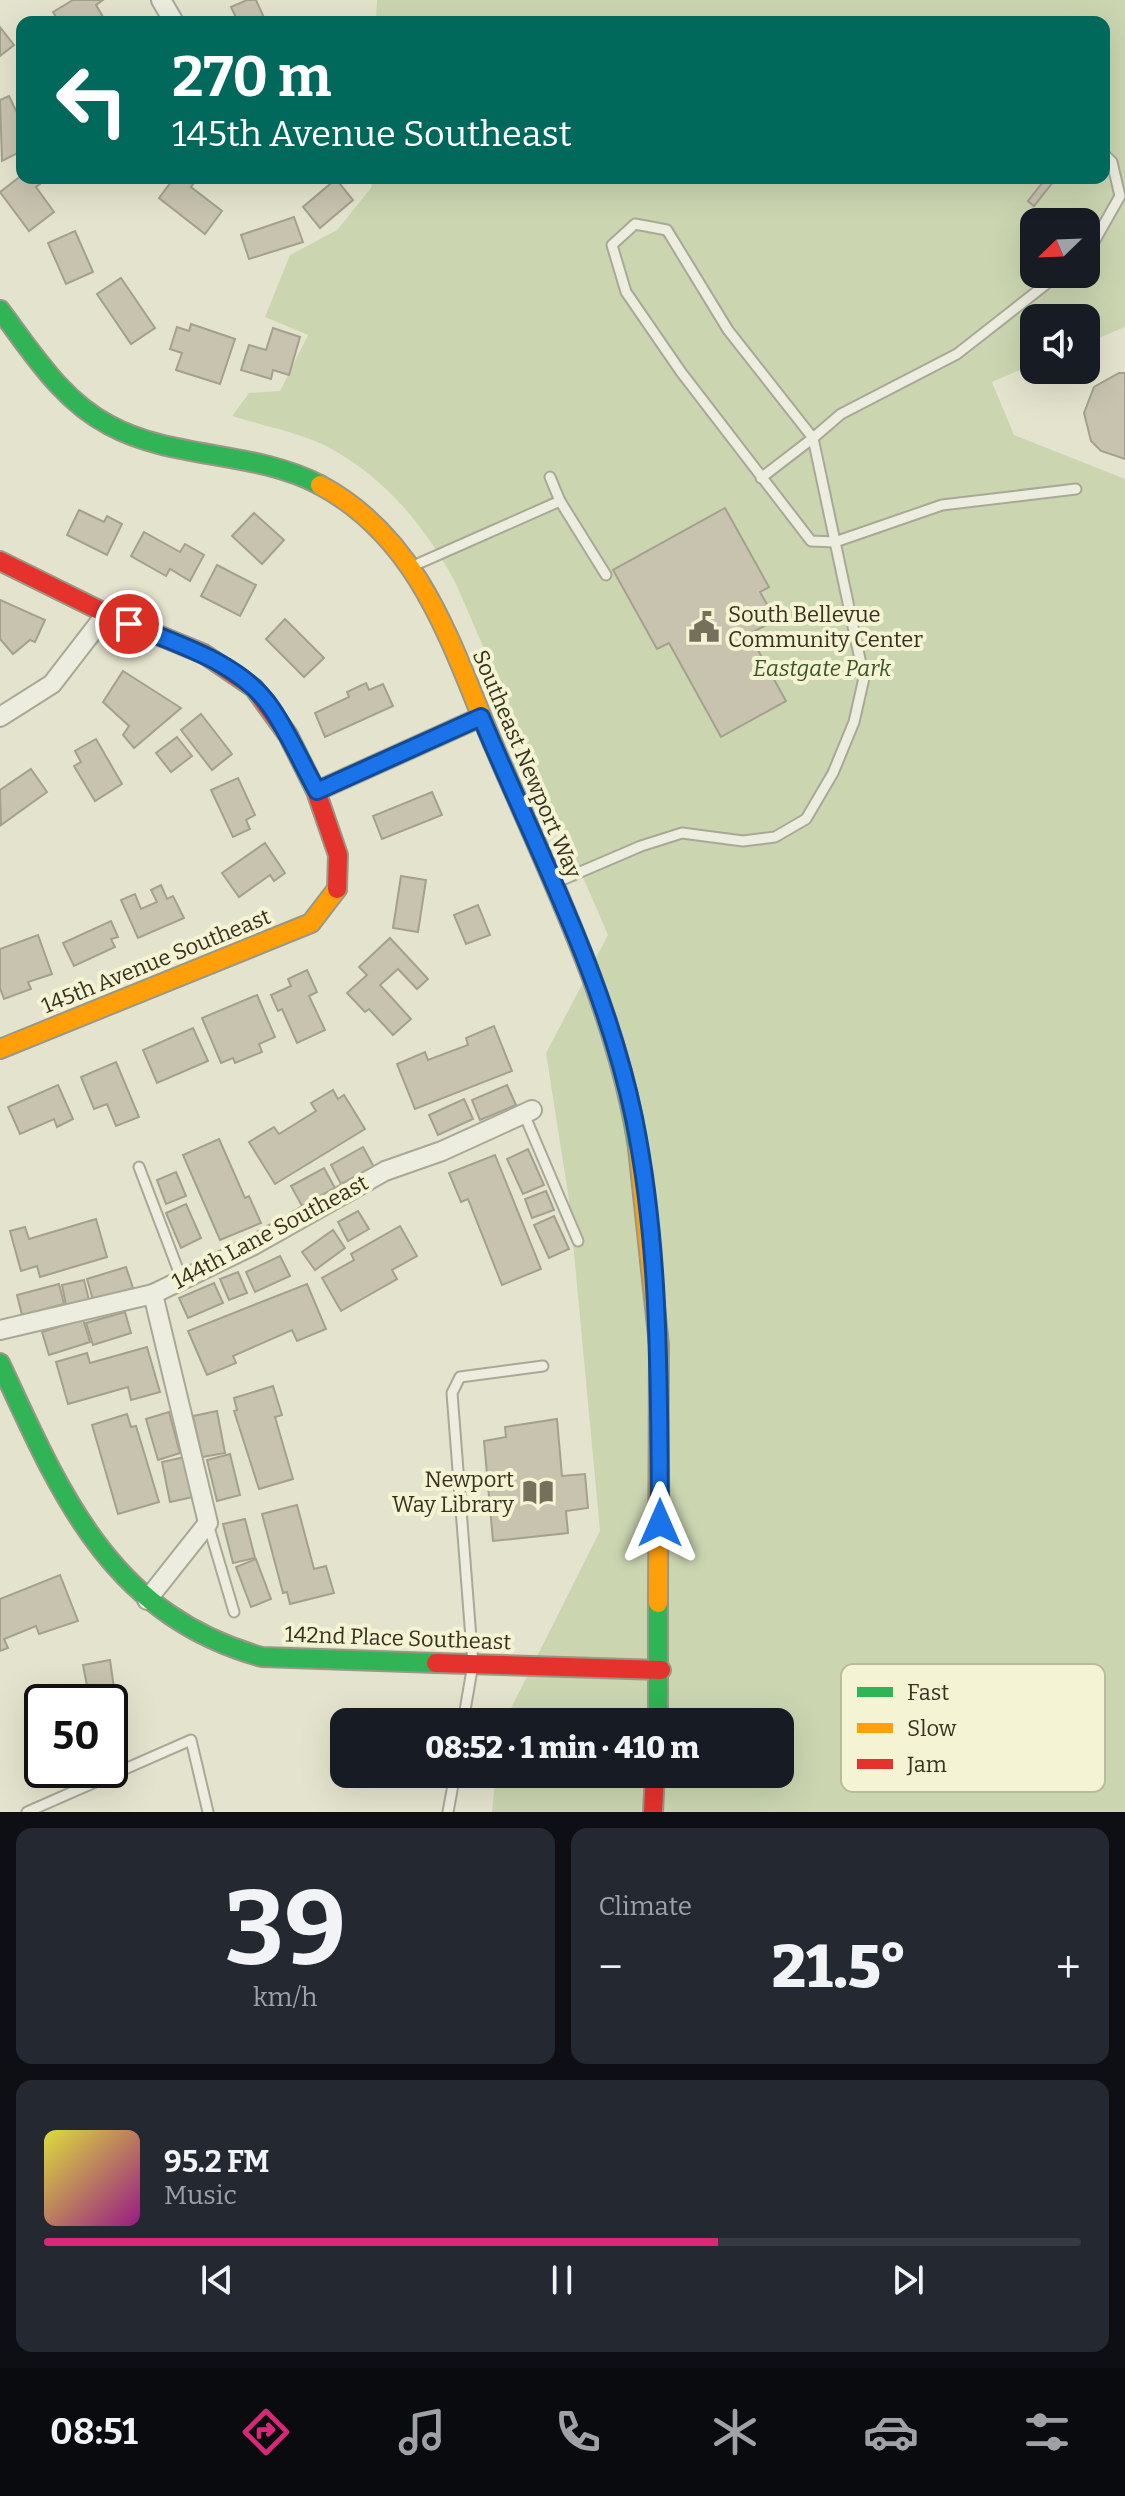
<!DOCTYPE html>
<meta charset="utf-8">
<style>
:root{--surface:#171b24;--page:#242831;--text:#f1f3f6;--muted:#9ea1a6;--line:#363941;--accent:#db2777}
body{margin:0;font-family:Bitter,serif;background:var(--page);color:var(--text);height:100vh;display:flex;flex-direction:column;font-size:30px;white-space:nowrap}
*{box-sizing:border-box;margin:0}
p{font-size:26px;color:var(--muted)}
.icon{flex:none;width:44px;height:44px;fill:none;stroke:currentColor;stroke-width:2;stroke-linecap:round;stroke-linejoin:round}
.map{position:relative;height:1812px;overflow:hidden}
.sheet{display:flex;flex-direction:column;gap:16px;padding:16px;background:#0d0f14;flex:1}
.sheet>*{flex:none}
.banner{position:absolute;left:16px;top:16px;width:1094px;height:168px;border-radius:16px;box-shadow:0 8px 32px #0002;background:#00695c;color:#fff;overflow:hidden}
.needle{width:52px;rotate:247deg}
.fabs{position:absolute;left:1020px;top:208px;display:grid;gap:16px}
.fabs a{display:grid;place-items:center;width:80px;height:80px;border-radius:16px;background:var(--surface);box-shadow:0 8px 32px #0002;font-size:40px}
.speed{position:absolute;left:24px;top:1684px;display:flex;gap:16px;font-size:40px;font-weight:700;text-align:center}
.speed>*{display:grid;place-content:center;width:104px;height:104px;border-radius:50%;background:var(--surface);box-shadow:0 8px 32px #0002;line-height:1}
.speed .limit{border:4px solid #111;border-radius:12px;background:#fff;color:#111}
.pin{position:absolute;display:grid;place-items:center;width:68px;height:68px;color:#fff;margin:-34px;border:4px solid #fff;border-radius:50%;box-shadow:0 2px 8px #0007}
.me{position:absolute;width:88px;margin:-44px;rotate:0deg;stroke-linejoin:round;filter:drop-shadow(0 0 6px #0008)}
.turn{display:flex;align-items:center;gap:28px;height:168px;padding:0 24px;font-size:36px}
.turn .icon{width:104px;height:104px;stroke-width:2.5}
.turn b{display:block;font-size:56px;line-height:68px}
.big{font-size:60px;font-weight:800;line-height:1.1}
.sheet .tile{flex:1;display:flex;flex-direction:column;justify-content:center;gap:12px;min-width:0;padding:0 28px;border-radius:16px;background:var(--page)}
.sheet .dial{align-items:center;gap:0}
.dial b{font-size:104px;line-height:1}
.song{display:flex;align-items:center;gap:24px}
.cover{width:96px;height:96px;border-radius:12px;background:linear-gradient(135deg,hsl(60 70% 55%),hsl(310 70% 35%))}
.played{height:8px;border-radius:4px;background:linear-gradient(90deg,var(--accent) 65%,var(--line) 65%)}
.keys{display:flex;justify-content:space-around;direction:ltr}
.heat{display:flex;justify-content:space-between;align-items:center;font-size:44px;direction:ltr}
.sheet .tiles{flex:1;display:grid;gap:16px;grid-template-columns:1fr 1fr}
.tile:last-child{grid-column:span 2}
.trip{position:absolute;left:330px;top:1708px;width:464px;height:80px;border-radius:16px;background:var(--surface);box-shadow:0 8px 32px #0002;font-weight:800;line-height:80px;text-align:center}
.tab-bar{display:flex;height:128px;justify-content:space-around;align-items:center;background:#090b0e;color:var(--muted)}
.tab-bar .icon{width:56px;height:56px}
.tab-bar .current{color:var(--accent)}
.tab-bar b{font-size:36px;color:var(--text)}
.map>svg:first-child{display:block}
.green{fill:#cbd6b1;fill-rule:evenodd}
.building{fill:#c7c3af;stroke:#a4a08d;stroke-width:2}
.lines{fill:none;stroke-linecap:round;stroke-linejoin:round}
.lane-casing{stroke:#a9a896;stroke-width:13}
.street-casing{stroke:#a9a896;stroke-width:22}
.fast-casing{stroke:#999786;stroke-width:22}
.slow-casing{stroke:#999786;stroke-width:22}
.jam-casing{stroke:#999786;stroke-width:22}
.lane{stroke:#ececdf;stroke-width:9}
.street{stroke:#ececdf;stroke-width:18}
.fast{stroke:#30b455;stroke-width:18}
.slow{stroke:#ff9f0a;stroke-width:18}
.jam{stroke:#e5322d;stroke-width:18}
.route-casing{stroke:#114b97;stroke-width:20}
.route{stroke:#1a73e8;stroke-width:14}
.labels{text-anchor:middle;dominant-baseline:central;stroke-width:8;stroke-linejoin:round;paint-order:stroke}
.poi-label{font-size:22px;fill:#37311f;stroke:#f4f4d4;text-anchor:start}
.park-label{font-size:22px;font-style:italic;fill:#3b5326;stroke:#f4f4d4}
.street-label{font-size:22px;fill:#37311f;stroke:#f4f4d4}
.key{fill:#f4f4d4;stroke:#bbba9e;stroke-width:2}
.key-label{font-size:22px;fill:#37311f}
</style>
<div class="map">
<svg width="1125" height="1812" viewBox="0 0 1125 1812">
<rect width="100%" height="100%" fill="#e4e4ce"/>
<path class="green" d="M377,0H1125V327L1086,343V318H1034V364L992,382L1014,435L1125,479V1812H492L496,1774H780V1722H504L600,1531L569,1200L546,1053L608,935L456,584C426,527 384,476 326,446C298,432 263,426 232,416L249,393L280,391L308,335L265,317L290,255L337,230L371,188L373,178H1104V22H376ZM1034,222H1086V274H1034Z"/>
<g class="building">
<path d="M73,0H103L96,5L106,22H59L53,12Z"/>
<path d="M247,0H256L266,22H238L231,7Z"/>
<path d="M0,27L14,45L0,56Z"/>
<path d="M9,96L22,123V151L2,161L0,100Z"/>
<path d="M22,175V178H35L40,184L36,187L54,212L29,231L0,192Z"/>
<path d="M174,178H193L196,180L191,187L222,211L205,234L159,198Z"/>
<path d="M1046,178L1053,182L1034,206L1028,201Z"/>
<path d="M336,179L353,200L320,228L303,207Z"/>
<path d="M294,217L303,242L249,259L241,235Z"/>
<path d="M75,231L93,272L66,284L48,243Z"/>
<path d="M121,278L155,328L131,344L97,294Z"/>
<path d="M191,324L235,339L220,384L176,370L182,353L170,349L177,327L189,331Z"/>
<path d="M273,328L300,337L289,375L273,370L271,379L241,370L249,345L266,350Z"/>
<path d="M1119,373H1125V459L1101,451L1091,441L1084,413L1094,387Z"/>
<path d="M725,508L769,587L760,592L776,620L749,634L786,701L721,737L669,643L657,649L613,570Z"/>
<path d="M79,510L104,522L107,516L122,524L107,555L67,535Z"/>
<path d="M254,513L284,540L262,564L232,536Z"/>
<path d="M144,532L180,552L185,544L204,555L190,581L170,569L166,576L131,556Z"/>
<path d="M217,565L256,585L240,616L201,596Z"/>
<path d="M0,600L45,620L35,642L30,640L13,654L0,639Z"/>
<path d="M285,619L324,658L304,677L266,639Z"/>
<path d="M123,671L181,708L134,748L123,735L129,726L103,702Z"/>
<path d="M366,683L369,690L383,684L393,706L325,737L315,713L349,697L347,692Z"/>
<path d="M201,714L232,754L212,770L181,730Z"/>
<path d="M177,737L192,756L171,772L156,753Z"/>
<path d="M96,739L122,784L95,801L74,766L81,762L75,751Z"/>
<path d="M31,769L47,792L1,825L0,790Z"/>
<path d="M238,778L255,815L246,820L250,829L233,837L211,790Z"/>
<path d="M432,792L442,815L382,839L373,816Z"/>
<path d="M265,843L285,873L274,881L270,875L239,897L222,873Z"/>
<path d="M401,876L426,880L418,932L393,928Z"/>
<path d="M161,885L167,899L173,896L184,918L138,938L121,900L135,894L141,909L157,902L151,890Z"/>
<path d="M478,905L490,935L466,944L454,915Z"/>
<path d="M111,921L118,937L111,939L115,947L74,966L63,943Z"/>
<path d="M38,935L52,974L28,982L31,989L4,999L0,988V949Z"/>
<path d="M390,938L428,979L417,989L398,969L380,985L411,1019L393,1035L369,1009L365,1012L347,993L367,975L359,967Z"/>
<path d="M307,970L317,992L309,996L325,1030L297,1043L282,1009L278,1011L271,995L291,986L288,979Z"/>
<path d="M257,995L275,1037L259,1044L262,1052L235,1063L233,1058L221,1063L202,1018Z"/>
<path d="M494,1026L512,1071L415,1109L397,1064L425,1052L428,1060L468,1045L466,1038Z"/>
<path d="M193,1028L208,1061L157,1083L143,1050Z"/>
<path d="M116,1062L139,1117L116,1126L107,1104L94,1109L81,1077Z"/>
<path d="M58,1085L73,1119L57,1127L54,1119L20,1134L8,1107Z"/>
<path d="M507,1085L516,1105L480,1120L472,1100Z"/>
<path d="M333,1090L338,1099L344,1095L365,1129L275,1184L249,1142L274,1127L279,1134L316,1111L311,1103Z"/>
<path d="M464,1099L473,1119L438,1135L429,1115Z"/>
<path d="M219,1139L245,1198L249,1196L261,1223L220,1240L183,1155Z"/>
<path d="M363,1147L374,1167L341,1184L331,1165Z"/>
<path d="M528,1149L544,1185L523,1194L507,1159Z"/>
<path d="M495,1155L541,1269L502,1285L468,1199L461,1202L449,1173Z"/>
<path d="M324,1168L335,1188L302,1206L291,1186Z"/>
<path d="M176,1172L186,1196L166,1204L157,1180Z"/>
<path d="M546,1191L554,1210L532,1218L525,1199Z"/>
<path d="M186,1204L201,1238L181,1248L166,1213Z"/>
<path d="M358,1211L369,1229L348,1241L338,1222Z"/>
<path d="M554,1216L569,1249L549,1258L534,1225Z"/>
<path d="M96,1219L107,1257L40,1277L37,1266L21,1271L10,1231L25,1227L29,1239Z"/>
<path d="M400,1226L417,1256L392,1270L397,1279L341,1311L322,1278L354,1260L351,1254Z"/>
<path d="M333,1230L345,1248L315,1270L302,1252Z"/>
<path d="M280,1256L290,1276L255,1292L246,1272Z"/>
<path d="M126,1267L133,1288L93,1300L87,1279Z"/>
<path d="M238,1272L247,1293L229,1300L220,1279Z"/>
<path d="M84,1280L89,1300L66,1305L62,1285Z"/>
<path d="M214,1283L223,1303L188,1318L179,1298Z"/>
<path d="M59,1284L64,1304L22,1315L17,1295Z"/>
<path d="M307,1284L326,1329L297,1341L292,1330L233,1356L236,1363L207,1375L188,1331Z"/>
<path d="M125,1312L131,1333L93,1345L86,1323Z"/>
<path d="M83,1319L90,1342L49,1355L42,1332Z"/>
<path d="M147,1347L160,1392L131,1400L128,1387L68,1404L56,1362L87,1353L90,1363Z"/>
<path d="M273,1386L282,1415L275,1417L293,1479L259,1489L234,1411L237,1410L234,1398Z"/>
<path d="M217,1411L225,1453L202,1457L193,1416Z"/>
<path d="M169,1412L180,1453L158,1460L146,1419Z"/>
<path d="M127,1414L131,1427L136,1426L159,1502L118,1514L92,1425Z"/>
<path d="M557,1419L562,1476L585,1474L588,1508L566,1511L568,1533L493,1541L484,1441L506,1437L505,1427Z"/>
<path d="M230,1454L240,1495L217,1501L207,1460Z"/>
<path d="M185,1457L193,1497L170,1502L162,1462Z"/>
<path d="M297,1505L314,1569L326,1566L334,1593L290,1604L287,1592L283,1593L262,1514Z"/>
<path d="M245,1519L255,1558L233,1563L223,1524Z"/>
<path d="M256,1559L271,1599L251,1607L236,1567Z"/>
<path d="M60,1575L78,1621L39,1634L36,1626L4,1639L8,1648L0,1651V1599Z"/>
<path d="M110,1660L114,1688L121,1686L125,1708L110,1711V1702H82L81,1693L88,1691L83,1665Z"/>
</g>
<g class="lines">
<defs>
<g id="lane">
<path d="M1086,256L1120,196L1112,162L1104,154"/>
<path d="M550,477L560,501L606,575"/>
<path d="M761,478L813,438L728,330L667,230L635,224L612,245L626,292L681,372L811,541L835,542L942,505L1076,489"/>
<path d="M413,566L560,501"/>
<path d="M557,882L641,846L682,833L743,841L775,837L806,819L833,773L854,722L864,678L813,438L841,414L957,354L1059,274"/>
<path d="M524,1114L578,1241"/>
<path d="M139,1167L182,1280"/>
<path d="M208,1524L234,1612"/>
<path d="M463,1722L473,1664L452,1393L460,1377L543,1366"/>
<path d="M27,1812L191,1740L208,1812"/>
<path d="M448,1812L455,1774"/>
</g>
<g id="street">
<path d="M161,0L174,22"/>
<path d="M0,717L52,684L106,614"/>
<path d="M317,791L481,717"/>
<path d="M0,1330L153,1294L254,1245L385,1171L442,1151L532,1110"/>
<path d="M147,1600L208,1523L153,1294"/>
</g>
<g id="fast">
<path d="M0,310C32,352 61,400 109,425C173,460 254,450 320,485"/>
<path d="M493,744C547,870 618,1012 638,1148"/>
<path d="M0,1363C60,1493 110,1615 262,1657L436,1663"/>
<path d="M658,1722V1603"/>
</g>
<g id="slow">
<path d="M320,485C421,539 451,645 493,744"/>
<path d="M0,1049L311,923L337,889"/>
<path d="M638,1148L659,1345L658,1603"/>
</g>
<g id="jam">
<path d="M0,561L109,615L204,654L254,688L288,735L316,791L338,855L337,889"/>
<path d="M436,1663L661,1670"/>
<path d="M653,1812L655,1774"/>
</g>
</defs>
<use href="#lane" class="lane-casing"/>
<use href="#street" class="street-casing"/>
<use href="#fast" class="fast-casing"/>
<use href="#slow" class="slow-casing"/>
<use href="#jam" class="jam-casing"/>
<use href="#lane" class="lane"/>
<use href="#street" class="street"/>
<use href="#fast" class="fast"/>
<use href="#slow" class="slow"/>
<use href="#jam" class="jam"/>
</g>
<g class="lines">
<defs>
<path id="route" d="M129,624C178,645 241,662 272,709C289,734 302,764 317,791L481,717C536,848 605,978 634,1118C661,1250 659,1388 660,1523"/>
</defs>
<use href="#route" class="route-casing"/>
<use href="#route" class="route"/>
</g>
<defs>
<symbol id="civic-bare" viewBox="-9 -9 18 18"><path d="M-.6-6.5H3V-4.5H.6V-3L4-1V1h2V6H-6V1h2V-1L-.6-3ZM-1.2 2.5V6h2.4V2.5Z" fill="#74705c" stroke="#f4f4d4" stroke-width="2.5" paint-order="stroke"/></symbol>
<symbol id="library-bare" viewBox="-9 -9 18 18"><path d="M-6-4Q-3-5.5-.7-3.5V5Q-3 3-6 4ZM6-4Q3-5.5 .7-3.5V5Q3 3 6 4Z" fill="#74705c" stroke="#f4f4d4" stroke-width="2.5" paint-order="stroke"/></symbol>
</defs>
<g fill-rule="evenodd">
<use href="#civic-bare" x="682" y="605" width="44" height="44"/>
<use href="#library-bare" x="516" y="1470" width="44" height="44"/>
</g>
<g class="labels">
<g class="poi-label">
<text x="728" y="614">South Bellevue<tspan x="728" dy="25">Community Center</tspan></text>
<text x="514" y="1479" text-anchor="end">Newport<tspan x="514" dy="25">Way Library</tspan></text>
</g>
<g class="park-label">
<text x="822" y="668">Eastgate Park</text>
</g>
<g class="street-label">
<text transform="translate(527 764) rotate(67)">Southeast Newport Way</text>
<text transform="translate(156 961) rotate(-22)">145th Avenue Southeast</text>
<text transform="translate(270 1232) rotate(-28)">144th Lane Southeast</text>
<text transform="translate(398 1638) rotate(2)">142nd Place Southeast</text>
</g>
</g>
<rect x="841" y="1664" width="264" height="128" rx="12" class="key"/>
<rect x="857" y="1687" width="36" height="10" fill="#30b455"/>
<rect x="857" y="1723" width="36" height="10" fill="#ff9f0a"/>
<rect x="857" y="1759" width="36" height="10" fill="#e5322d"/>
<g class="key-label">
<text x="907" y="1700">Fast</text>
<text x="907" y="1736">Slow</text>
<text x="907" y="1772">Jam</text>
</g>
</svg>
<div class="fabs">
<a><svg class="needle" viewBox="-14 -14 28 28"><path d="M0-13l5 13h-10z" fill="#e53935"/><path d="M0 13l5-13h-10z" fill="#9ea1a6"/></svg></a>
<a><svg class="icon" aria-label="sound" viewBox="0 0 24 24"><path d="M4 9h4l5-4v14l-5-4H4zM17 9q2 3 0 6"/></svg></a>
</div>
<div class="speed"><div class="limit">50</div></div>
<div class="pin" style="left:129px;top:624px;background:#d93025"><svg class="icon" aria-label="arrive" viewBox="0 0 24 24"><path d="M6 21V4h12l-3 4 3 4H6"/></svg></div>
<svg class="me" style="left:660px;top:1523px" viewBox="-20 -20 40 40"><path d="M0-17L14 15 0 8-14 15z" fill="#1a73e8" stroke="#fff" stroke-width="4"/></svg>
<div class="trip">08:52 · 1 min · 410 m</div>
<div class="banner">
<div class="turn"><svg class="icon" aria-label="left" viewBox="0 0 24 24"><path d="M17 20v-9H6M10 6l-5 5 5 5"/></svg><div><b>270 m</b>145th Avenue Southeast</div></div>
</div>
</div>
<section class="sheet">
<div class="tiles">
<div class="tile dial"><b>39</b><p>km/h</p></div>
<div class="tile"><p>Climate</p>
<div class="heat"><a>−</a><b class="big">21.5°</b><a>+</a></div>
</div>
<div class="tile">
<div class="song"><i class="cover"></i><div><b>95.2 FM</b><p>Music</p></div></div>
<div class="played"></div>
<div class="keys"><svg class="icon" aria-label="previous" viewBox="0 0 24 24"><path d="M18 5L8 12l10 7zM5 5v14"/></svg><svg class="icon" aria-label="pause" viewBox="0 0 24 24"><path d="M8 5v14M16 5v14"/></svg><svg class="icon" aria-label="next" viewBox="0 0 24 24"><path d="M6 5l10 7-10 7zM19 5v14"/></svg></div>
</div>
</div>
</section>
<nav class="tab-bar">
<b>08:51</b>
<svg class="icon current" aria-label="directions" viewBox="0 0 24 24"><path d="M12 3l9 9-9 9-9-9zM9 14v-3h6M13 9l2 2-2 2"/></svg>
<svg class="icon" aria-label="music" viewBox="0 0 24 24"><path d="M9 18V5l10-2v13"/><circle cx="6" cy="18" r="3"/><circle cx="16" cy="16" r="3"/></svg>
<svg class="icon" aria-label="phone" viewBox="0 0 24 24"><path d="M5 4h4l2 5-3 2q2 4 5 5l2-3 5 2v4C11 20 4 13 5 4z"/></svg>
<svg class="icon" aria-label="climate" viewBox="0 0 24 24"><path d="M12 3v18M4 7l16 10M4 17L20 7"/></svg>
<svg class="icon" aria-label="car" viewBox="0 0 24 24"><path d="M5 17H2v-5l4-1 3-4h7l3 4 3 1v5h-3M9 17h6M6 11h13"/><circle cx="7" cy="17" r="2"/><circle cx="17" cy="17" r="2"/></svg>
<svg class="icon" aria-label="filters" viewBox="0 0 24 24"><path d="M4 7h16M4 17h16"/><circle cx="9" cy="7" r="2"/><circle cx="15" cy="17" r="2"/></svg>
</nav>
